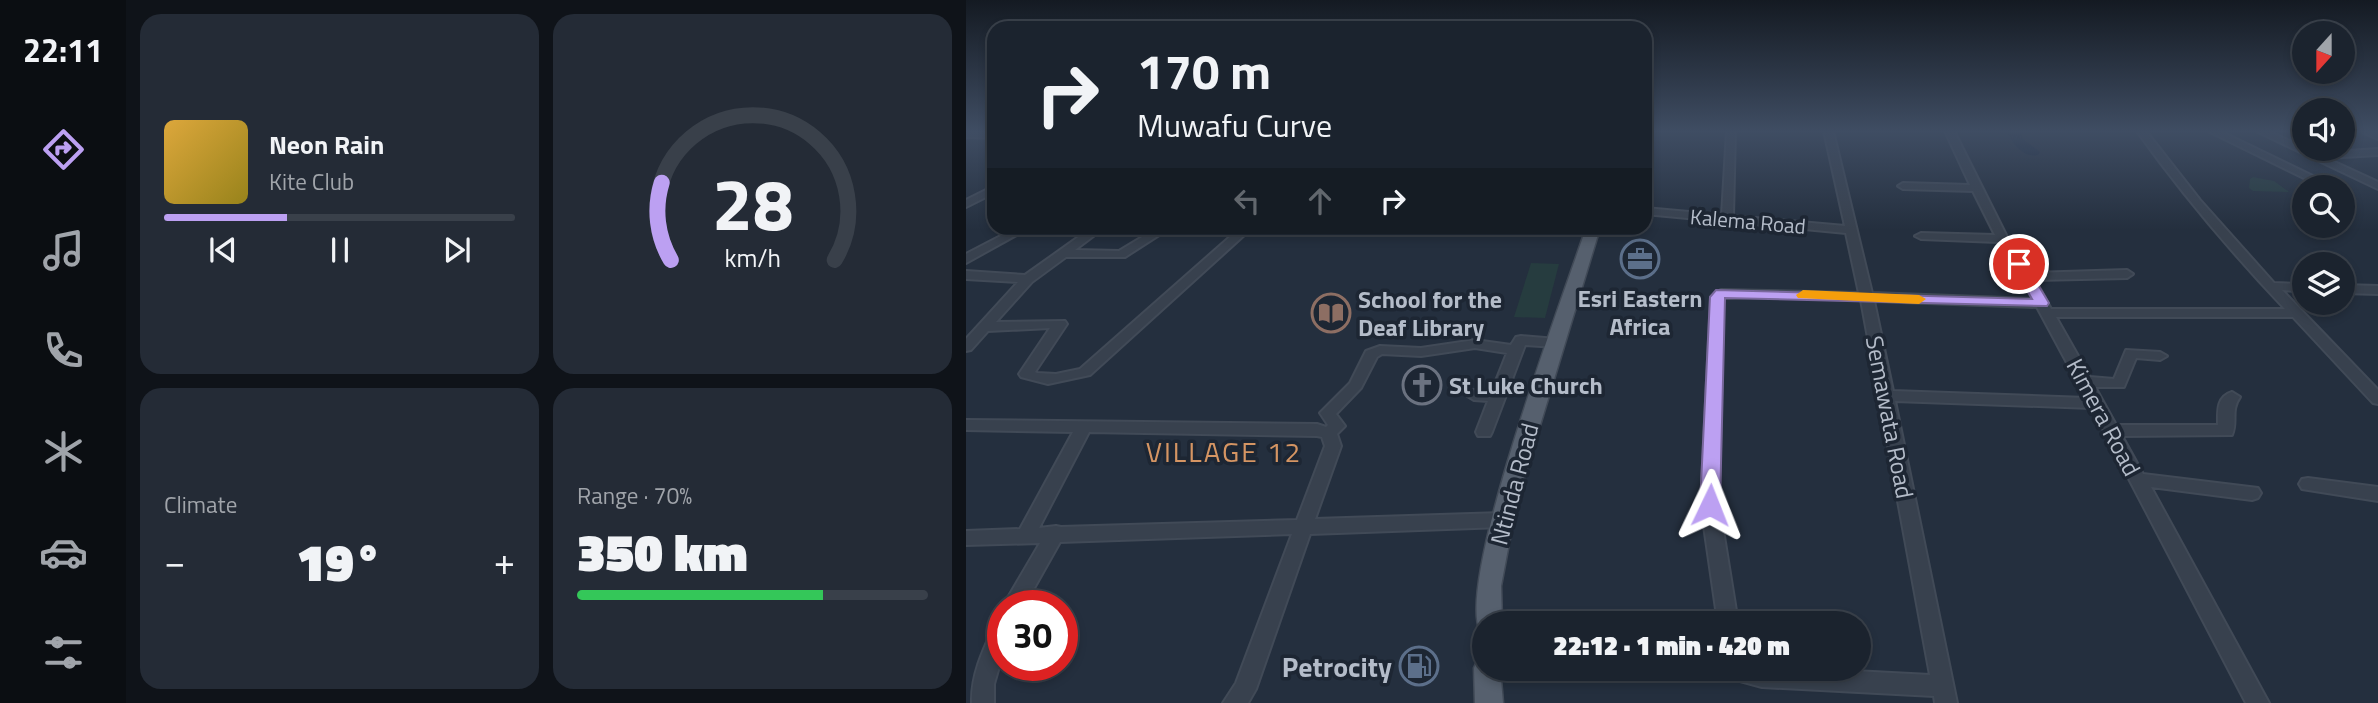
<!DOCTYPE html>
<meta charset="utf-8">
<style>
:root{--surface:#1b232e;--page:#242b36;--text:#f1f3f6;--muted:#a0a4aa;--line:#39404a;--accent:#bca0f2}
body{margin:0;font-family:"Titillium Web",sans-serif;background:var(--page);color:var(--text);height:100vh;display:flex;flex-direction:column;font-size:26px;white-space:nowrap}
*{box-sizing:border-box;margin:0}
p{font-size:23px;color:var(--muted)}
.icon{flex:none;width:38px;height:38px;fill:none;stroke:currentColor;stroke-width:2;stroke-linecap:round;stroke-linejoin:round}
.map{position:relative;flex:1;overflow:hidden}
.details{display:flex;flex-direction:column;gap:14px;padding:14px;background:#0f1319;width:840px}
.details>*{flex:none}
.top-card{position:absolute;left:21px;top:21px;width:665px;height:214px;border-radius:21px;box-shadow:0 4px 10px #0003,0 0 0 2px var(--line);background:#1b232e;color:var(--text);overflow:hidden}
.needle{width:46px;rotate:201deg}
.tools{position:absolute;left:1326px;top:21px;display:grid;gap:14px}
.tools a{display:grid;place-items:center;width:63px;height:63px;border-radius:50%;background:var(--surface);box-shadow:0 4px 10px #0003,0 0 0 2px var(--line);font-size:35px}
.speed{position:absolute;left:21px;top:590px;display:flex;gap:14px;font-size:35px;font-weight:700;text-align:center}
.speed>*{display:grid;place-content:center;width:91px;height:91px;border-radius:50%;background:var(--surface);box-shadow:0 4px 10px #0003,0 0 0 2px var(--line);line-height:1}
.speed .limit{border:10px solid #d22;background:#fff;color:#111}
.pin{position:absolute;display:grid;place-items:center;width:60px;height:60px;color:#fff;margin:-30px;border:4px solid #fff;border-radius:50%;box-shadow:0 2px 7px #0007}
.me{position:absolute;width:77px;margin:-38px;rotate:2deg;stroke-linejoin:round;filter:drop-shadow(0 0 5px #0008)}
.turn{display:flex;align-items:center;gap:24px;height:147px;padding:0 35px;font-size:32px}
.turn .icon{width:91px;height:91px;stroke-width:2.5}
.turn b{display:block;font-size:49px;line-height:60px}
.lanes{display:flex;align-items:center;height:66px;padding:0 35px;background:#0003;justify-content:center;gap:35px;direction:ltr}
.lanes .off{opacity:.35}
.big{font-size:52px;font-weight:800;line-height:1.1}
.details .widget{flex:1;display:flex;flex-direction:column;justify-content:center;gap:10px;min-width:0;padding:0 24px;border-radius:21px;background:var(--page)}
.details .dial{align-items:center;gap:0}
.dial svg{height:182px;overflow:visible;fill:none;stroke:var(--line);stroke-width:7;stroke-linecap:round;text-anchor:middle}
.dial text{fill:var(--text);stroke:none}
.song{display:flex;align-items:center;gap:21px}
.cover{width:84px;height:84px;border-radius:10px;background:linear-gradient(135deg,hsl(40 70% 55%),hsl(50 70% 35%))}
.played{height:7px;border-radius:4px;background:linear-gradient(90deg,var(--accent) 35%,var(--line) 35%)}
.keys{display:flex;justify-content:space-around;direction:ltr}
.heat{display:flex;justify-content:space-between;align-items:center;font-size:38px;direction:ltr}
.charge{height:10px;border-radius:5px;background:linear-gradient(90deg,#34c759 70%,var(--line) 0)}
.details .tiles{flex:1;display:grid;gap:14px;grid-template-columns:repeat(2,1fr)}
.trip{position:absolute;left:506px;top:611px;width:399px;height:70px;border-radius:35px;background:var(--surface);box-shadow:0 4px 10px #0003,0 0 0 2px var(--line);font-weight:800;line-height:70px;text-align:center}
main{display:flex;flex:1;min-height:0}
.tabs{display:flex;flex-direction:column;width:126px;justify-content:space-around;align-items:center;background:#0b0e12;color:var(--muted)}
.tabs .icon{width:49px;height:49px}
.tabs .current{color:var(--accent)}
.tabs b{font-size:32px;color:var(--text)}
.map>svg:first-child{display:block}
.green{fill:#263c3f}
.lines{fill:none;stroke-linecap:round;stroke-linejoin:round}
.river{fill:#17263c;fill-rule:evenodd}
.minor-casing{stroke:#414a57;stroke-width:4}
.major-casing{stroke:#414a57;stroke-width:3}
.minor{fill:#38414e;fill-rule:evenodd}
.major{fill:#56606e;fill-rule:evenodd}
.route{fill:#bca0f2;stroke:#7a689d;stroke-width:2}
.slow{fill:#f59e0b}
.labels{text-anchor:middle;dominant-baseline:central;stroke-width:7;stroke-linejoin:round;paint-order:stroke}
.far-street-label{font-size:21px;fill:#b4bcc9;stroke:#1d2633}
.poi-label{font-size:24px;font-weight:bold;fill:#b4bcc9;stroke:#1d2633;text-anchor:start}
.street-label{font-size:24px;fill:#b4bcc9;stroke:#1d2633}
.quarter-label{font-size:28px;letter-spacing:2px;fill:#d59563;stroke:#1d2633}
.near-poi-label{font-size:28px;font-weight:bold;fill:#b4bcc9;stroke:#1d2633;text-anchor:end}
</style>
<main>
<nav class="tabs">
<b>22:11</b>
<svg class="icon current" aria-label="directions" viewBox="0 0 24 24"><path d="M12 3l9 9-9 9-9-9zM9 14v-3h6M13 9l2 2-2 2"/></svg>
<svg class="icon" aria-label="music" viewBox="0 0 24 24"><path d="M9 18V5l10-2v13"/><circle cx="6" cy="18" r="3"/><circle cx="16" cy="16" r="3"/></svg>
<svg class="icon" aria-label="phone" viewBox="0 0 24 24"><path d="M5 4h4l2 5-3 2q2 4 5 5l2-3 5 2v4C11 20 4 13 5 4z"/></svg>
<svg class="icon" aria-label="climate" viewBox="0 0 24 24"><path d="M12 3v18M4 7l16 10M4 17L20 7"/></svg>
<svg class="icon" aria-label="car" viewBox="0 0 24 24"><path d="M5 17H2v-5l4-1 3-4h7l3 4 3 1v5h-3M9 17h6M6 11h13"/><circle cx="7" cy="17" r="2"/><circle cx="17" cy="17" r="2"/></svg>
<svg class="icon" aria-label="filters" viewBox="0 0 24 24"><path d="M4 7h16M4 17h16"/><circle cx="9" cy="7" r="2"/><circle cx="15" cy="17" r="2"/></svg>
</nav>
<section class="details">
<div class="tiles">
<div class="widget">
<div class="song"><i class="cover"></i><div><b>Neon Rain</b><p>Kite Club</p></div></div>
<div class="played"></div>
<div class="keys"><svg class="icon" aria-label="previous" viewBox="0 0 24 24"><path d="M18 5L8 12l10 7zM5 5v14"/></svg><svg class="icon" aria-label="pause" viewBox="0 0 24 24"><path d="M8 5v14M16 5v14"/></svg><svg class="icon" aria-label="next" viewBox="0 0 24 24"><path d="M6 5l10 7-10 7zM19 5v14"/></svg></div>
</div>
<div class="widget dial"><svg viewBox="0 0 100 80">
<path d="M14 69A42 42 0 1 1 86 69"/>
<path d="M14 69A42 42 0 0 1 10 35" stroke="#bca0f2"/>
<text x="50" y="56" font-size="32" font-weight="700">28</text>
<text x="50" y="72" font-size="11">km/h</text>
</svg></div>
<div class="widget"><p>Climate</p>
<div class="heat"><a>−</a><b class="big">19°</b><a>+</a></div>
</div>
<div class="widget"><p>Range · 70%</p><b class="big">350 km</b><div class="charge"></div></div>
</div>
</section>
<div class="map">
<svg width="1412" height="703" viewBox="0 0 1412 703">
<rect width="100%" height="100%" fill="#242f3e"/>
<g class="green">
<path d="M1287,177L1308,181L1323,192L1287,191L1283,188L1284,179Z"/>
<path d="M565,263L593,264L579,318L548,317Z"/>
</g>
<g class="lines">
<path class="river" d="M1041,131H1054L1058,140L1074,152L1072,155C1057,158 1047,144 1041,131Z"/>
<defs>
<g id="minor">
<path d="M0,131L28,132V138L0,137Z"/>
<path d="M761,131H769L767,216L879,226L858,131H867L906,293L1067,299L1032,242L955,239L949,236L955,233L1029,235L1007,191L937,189L932,186L937,183L1004,185L979,131H988L1042,239L1065,273L1161,270L1167,274L1161,278L1069,280L1085,309H1319C1267,254 1216,194 1171,131H1180L1234,200L1308,283L1339,284V292L1316,290L1412,390V404L1407,403L1327,317H1090L1124,377L1148,379L1160,350L1194,352L1201,356L1194,360L1170,358L1158,387H1129L1150,425H1252C1252,412 1250,397 1266,392L1274,397C1264,411 1272,421 1266,435L1156,436L1177,474L1292,488L1295,493L1292,498L1286,500L1185,487L1303,703H1280L1126,408L929,401L991,703H969L968,696L796,687L774,681L767,668H831L964,675L895,300L791,297L757,298L753,505L772,623H752L735,505L745,297L755,290L893,293L880,233L679,214V208L756,215ZM908,301L1071,307L1120,398L927,391Z"/>
<path d="M1242,131H1254L1357,181L1348,183Z"/>
<path d="M1290,131H1302L1350,153L1412,149V155L1360,158L1412,182V189Z"/>
<path d="M1397,131L1412,133V139L1398,133Z"/>
<path d="M28,186V193L0,207V200Z"/>
<path d="M50,228H63L0,263V254Z"/>
<path d="M125,228H138L109,250L153,251L191,228H204L159,257H100L66,282L30,322L99,321L101,324L69,372L71,373L90,374L114,369L274,228H286L124,375L82,384L55,377L53,374L84,328L22,331L5,350L0,351V339L52,282L0,279V271L59,275Z"/>
<path d="M1377,285L1412,286V294L1377,293Z"/>
<path d="M555,336L591,339L598,343L591,347L559,345L526,432L524,436H512L510,432L522,401L508,400L500,395L508,390L526,391L541,353L509,348L455,356L416,354L411,357L395,388L370,414L379,426L371,434L375,446L349,519L536,513L542,515L545,520L542,525L536,527L344,534L290,689L282,703H257L270,683L326,534L94,542L58,606H37L74,543L0,545V531L54,529L107,432L0,430V420L351,424L360,427L362,425L354,413L384,383L400,351L414,346L455,348L509,340L545,345L550,337ZM123,432L351,436L356,437L359,446L331,520L95,527L90,526L73,528Z"/>
<path d="M1342,478L1412,487V501L1336,489L1333,484L1336,479Z"/>
<path d="M37,619V653L28,684V703H6C5,674 18,648 30,622Z"/>
</g>
<g id="major">
<path d="M620,228H634L551,501L535,586L536,623H518V632L514,631C490,579 598,295 620,228Z"/>
<path d="M518,657V668H534L537,703H509L508,668L512,659Z"/>
</g>
</defs>
<use href="#minor" class="minor-casing"/>
<use href="#major" class="major-casing"/>
<use href="#minor" class="minor"/>
<use href="#major" class="major"/>
</g>
<linearGradient id="sky" x2="0" y2="1"><stop stop-color="#141a22"/><stop offset="0.57" stop-color="#3f4d63"/><stop offset="1" stop-color="#3f4d63" stop-opacity="0"/></linearGradient>
<rect width="1412" height="230" fill="url(#sky)"/>
<path class="route" d="M1053,260L1058,261L1083,303L1081,306L759,298L754,505L751,510L744,512L737,510L734,505L744,297L750,290L1066,299L1046,264Z"/>
<path class="slow" d="M837,290L953,295L960,299L953,304L832,298L830,295Z"/>
<defs>
<symbol id="office-ring" viewBox="-11 -11 22 22"><circle r="9.5" fill="#1d2633" stroke="#5c6f8a" stroke-width="1.5"/><path d="M-6-3h4V-5.5h4V-3h4V5H-6ZM-1-4.5V-3h2v-1.5ZM-6 0V1H6V0Z" fill="#5c6f8a"/></symbol>
<symbol id="library-ring" viewBox="-11 -11 22 22"><circle r="9.5" fill="#1d2633" stroke="#8d6e63" stroke-width="1.5"/><path d="M-6-4Q-3-5.5-.7-3.5V5Q-3 3-6 4ZM6-4Q3-5.5 .7-3.5V5Q3 3 6 4Z" fill="#8d6e63"/></symbol>
<symbol id="church-ring" viewBox="-11 -11 22 22"><circle r="9.5" fill="#1d2633" stroke="#6b7280" stroke-width="1.5"/><path d="M-1.2-6h2.4v3.5h3.3v2.4h-3.3V6h-2.4V-.1h-3.3v-2.4h3.3Z" fill="#6b7280"/></symbol>
<symbol id="fuel-ring" viewBox="-11 -11 22 22"><circle r="9.5" fill="#1d2633" stroke="#5c6f8a" stroke-width="1.5"/><path d="M-5.5-6h7V0h2V4h1.3V-2.5L3-4.5l.8-.8L6-3V5H2.5V1h-1V6h-7ZM-4.2-4.7v3.2H.2V-4.7Z" fill="#5c6f8a"/></symbol>
</defs>
<g fill-rule="evenodd">
<use href="#office-ring" x="652" y="237" width="44" height="44"/>
<use href="#library-ring" x="343" y="291" width="44" height="44"/>
<use href="#church-ring" x="434" y="363" width="44" height="44"/>
<use href="#fuel-ring" x="431" y="644" width="44" height="44"/>
</g>
<g class="labels">
<g class="far-street-label">
<text transform="translate(782 221) rotate(5)">Kalema Road</text>
</g>
<g class="poi-label">
<text x="674" y="298" text-anchor="middle">Esri Eastern<tspan x="674" dy="28">Africa</tspan></text>
<text x="392" y="299">School for the<tspan x="392" dy="28">Deaf Library</tspan></text>
<text x="483" y="385">St Luke Church</text>
</g>
<g class="street-label">
<text transform="translate(924 417) rotate(79)">Semawata Road</text>
<text transform="translate(1138 417) rotate(62)">Kimera Road</text>
<text transform="translate(548 484) rotate(-75)">Ntinda Road</text>
</g>
<g class="quarter-label">
<text x="258" y="451">VILLAGE 12</text>
</g>
<g class="near-poi-label">
<text x="426" y="666">Petrocity</text>
</g>
</g>
</svg>
<div class="tools">
<a><svg class="needle" viewBox="-14 -14 28 28"><path d="M0-13l5 13h-10z" fill="#e53935"/><path d="M0 13l5-13h-10z" fill="#a0a4aa"/></svg></a>
<a><svg class="icon" aria-label="sound" viewBox="0 0 24 24"><path d="M4 9h4l5-4v14l-5-4H4zM17 9q2 3 0 6"/></svg></a>
<a><svg class="icon" aria-label="search" viewBox="0 0 24 24"><circle cx="10" cy="10" r="6"/><path d="M15 15l6 6"/></svg></a>
<a><svg class="icon" aria-label="layers" viewBox="0 0 24 24"><path d="M12 4l9 5-9 5-9-5zM3 14l9 5 9-5"/></svg></a>
</div>
<div class="speed"><div class="limit">30</div></div>
<div class="pin" style="left:1053px;top:264px;background:#d93025"><svg class="icon" aria-label="arrive" viewBox="0 0 24 24"><path d="M6 21V4h12l-3 4 3 4H6"/></svg></div>
<svg class="me" style="left:744px;top:505px" viewBox="-20 -20 40 40"><path d="M0-17L14 15 0 8-14 15z" fill="#bca0f2" stroke="#fff" stroke-width="4"/></svg>
<div class="trip">22:12 · 1 min · 420 m</div>
<div class="top-card">
<div class="turn"><svg class="icon" aria-label="right" viewBox="0 0 24 24"><path d="M7 20v-9h11M14 6l5 5-5 5"/></svg><div><b>170 m</b>Muwafu Curve</div></div>
<div class="lanes"><svg class="icon off" aria-label="left" viewBox="0 0 24 24"><path d="M17 20v-9H6M10 6l-5 5 5 5"/></svg><svg class="icon off" aria-label="ahead" viewBox="0 0 24 24"><path d="M12 20V5M6 11l6-6 6 6"/></svg><svg class="icon" aria-label="right" viewBox="0 0 24 24"><path d="M7 20v-9h11M14 6l5 5-5 5"/></svg></div>
</div>
</div>
</main>
